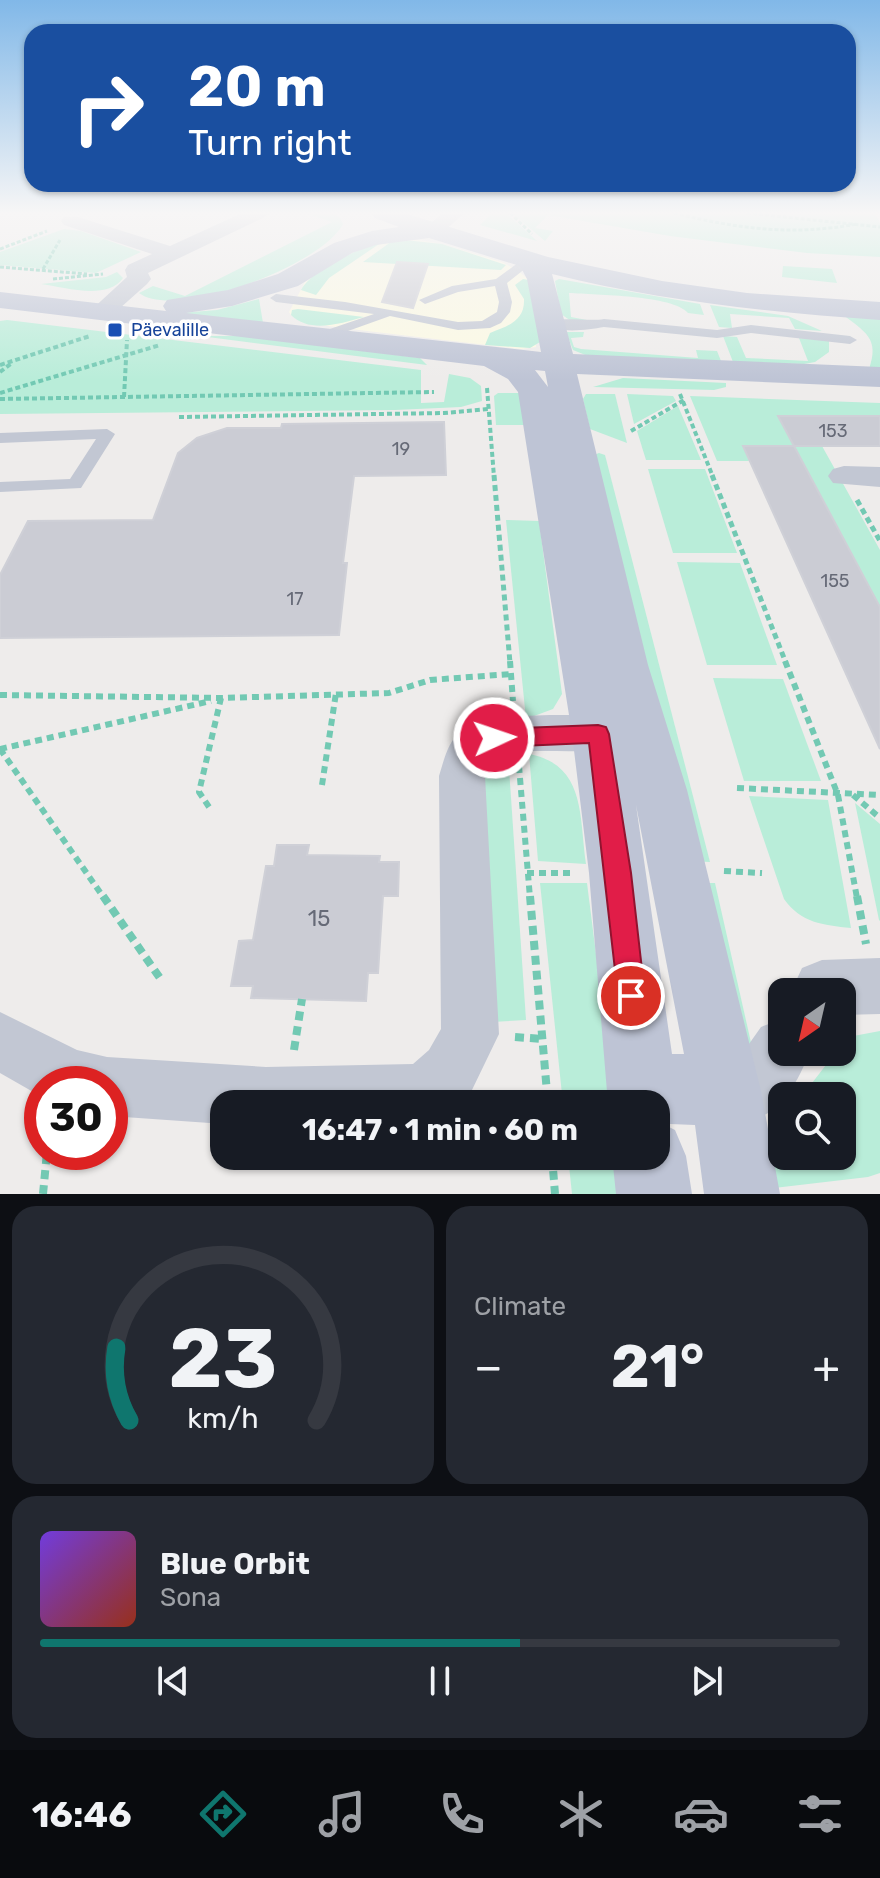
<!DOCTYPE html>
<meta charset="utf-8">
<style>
:root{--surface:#171b24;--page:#242831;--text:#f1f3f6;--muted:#9ea1a6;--line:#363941;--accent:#0f766e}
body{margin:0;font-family:Rubik,sans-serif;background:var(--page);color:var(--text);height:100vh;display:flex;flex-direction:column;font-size:30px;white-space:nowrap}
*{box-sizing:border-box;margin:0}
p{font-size:26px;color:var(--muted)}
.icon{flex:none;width:44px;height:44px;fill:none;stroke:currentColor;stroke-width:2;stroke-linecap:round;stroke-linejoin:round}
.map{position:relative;height:1194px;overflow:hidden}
.details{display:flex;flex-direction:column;gap:12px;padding:12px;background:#0d0f14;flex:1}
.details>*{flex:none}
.top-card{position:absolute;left:24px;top:24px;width:832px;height:168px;border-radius:24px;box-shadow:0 2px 6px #0004;background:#1a4fa0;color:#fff;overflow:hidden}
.needle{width:52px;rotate:214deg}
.controls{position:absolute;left:768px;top:978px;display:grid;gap:16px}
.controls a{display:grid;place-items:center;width:88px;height:88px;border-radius:16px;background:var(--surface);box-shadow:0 2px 6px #0004;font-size:40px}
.speed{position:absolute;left:24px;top:1066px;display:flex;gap:16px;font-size:40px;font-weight:700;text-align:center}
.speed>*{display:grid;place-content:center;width:104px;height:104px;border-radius:50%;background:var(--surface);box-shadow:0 2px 6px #0004;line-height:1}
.speed .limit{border:12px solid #d22;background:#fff;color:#111}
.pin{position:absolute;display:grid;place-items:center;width:68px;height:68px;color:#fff;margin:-34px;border:4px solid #fff;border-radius:50%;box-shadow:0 2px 8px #0007}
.me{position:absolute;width:88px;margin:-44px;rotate:87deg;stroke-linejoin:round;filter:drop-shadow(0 0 6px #0008)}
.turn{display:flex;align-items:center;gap:28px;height:168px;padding:0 32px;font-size:36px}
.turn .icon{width:104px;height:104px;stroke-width:2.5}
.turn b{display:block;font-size:56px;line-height:68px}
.big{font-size:60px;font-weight:700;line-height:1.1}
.details .widget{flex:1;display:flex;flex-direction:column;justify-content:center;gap:12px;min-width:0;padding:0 28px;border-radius:24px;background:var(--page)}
.details .dial{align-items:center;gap:0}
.dial svg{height:208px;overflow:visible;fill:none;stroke:var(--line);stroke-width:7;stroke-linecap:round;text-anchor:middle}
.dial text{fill:var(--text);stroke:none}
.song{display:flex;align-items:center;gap:24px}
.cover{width:96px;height:96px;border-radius:12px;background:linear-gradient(135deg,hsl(260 70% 55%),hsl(10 70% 35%))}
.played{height:8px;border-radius:4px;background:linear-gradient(90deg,var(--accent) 60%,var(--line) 60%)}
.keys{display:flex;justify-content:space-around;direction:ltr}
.heat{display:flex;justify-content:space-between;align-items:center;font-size:44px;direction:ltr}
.details .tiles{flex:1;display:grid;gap:12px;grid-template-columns:1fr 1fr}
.widget:last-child{grid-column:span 2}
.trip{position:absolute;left:210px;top:1090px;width:460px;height:80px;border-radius:24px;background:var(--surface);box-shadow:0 2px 6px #0004;font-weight:700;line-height:80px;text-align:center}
.tabs{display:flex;height:128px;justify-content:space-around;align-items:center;background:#090b0e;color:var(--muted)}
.tabs .icon{width:56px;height:56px}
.tabs .current{color:var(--accent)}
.tabs b{font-size:36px;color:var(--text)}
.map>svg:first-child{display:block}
.commercial{fill:#fbf9e3}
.green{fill:#b9edd9}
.building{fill:#cbccd4;stroke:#cfd0d7;stroke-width:2}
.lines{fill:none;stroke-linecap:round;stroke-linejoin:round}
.path-far4{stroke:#72c9b3;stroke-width:3;stroke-dasharray:4 2;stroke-linecap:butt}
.path-far3{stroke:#72c9b3;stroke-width:4;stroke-dasharray:5 3;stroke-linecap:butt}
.path-far2{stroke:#72c9b3;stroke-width:5;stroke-dasharray:6 4;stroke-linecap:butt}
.path-far1{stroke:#72c9b3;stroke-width:6;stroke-dasharray:7 5;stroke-linecap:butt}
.path{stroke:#72c9b3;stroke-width:8;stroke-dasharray:9 6;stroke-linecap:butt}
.service{fill:#c2c7d3;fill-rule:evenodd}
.minor{fill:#c2c7d3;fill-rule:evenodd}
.secondary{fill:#bec4d5;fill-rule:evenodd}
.route{fill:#e11d48;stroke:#92132f;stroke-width:2}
.transit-dot{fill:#1a4fb4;stroke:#fff;stroke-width:3}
.labels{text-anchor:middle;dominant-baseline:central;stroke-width:7;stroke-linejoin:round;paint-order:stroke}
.far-transit-label{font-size:18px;fill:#164399;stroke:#fff;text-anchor:start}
.number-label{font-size:18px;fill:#666a77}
.near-number-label{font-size:22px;fill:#666a77}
</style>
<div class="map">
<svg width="880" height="1194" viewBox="0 0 880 1194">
<rect width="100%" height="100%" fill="#eeeceb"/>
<path class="commercial" d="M385,240H420L442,244L502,262L517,270L529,280L536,347L521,349L367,331L304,323L291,315L289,312L305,282L355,251Z"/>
<g class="green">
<path d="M305,213C320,213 338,208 343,224C322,265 176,321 139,293L153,286L185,296L332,222Z"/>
<path d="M492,213H506L537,241L480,225Z"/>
<path d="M512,213H875L880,223V257L807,253L670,236L548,215L535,228L553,231L545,241Z"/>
<path d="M64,229L81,231L141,252L96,273L0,265V252Z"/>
<path d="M395,239L442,244L506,265L501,270L363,262Z"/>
<path d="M385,240L329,278L316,295L301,290C314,267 360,249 385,240Z"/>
<path d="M783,266L832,269L837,283L782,277Z"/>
<path d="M117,272L123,278C107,301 64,287 41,284L106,277Z"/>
<path d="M523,279L529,280L540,342L530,348L485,345L490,333C508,326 525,321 524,299L515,285Z"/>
<path d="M559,279L700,304L704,315L688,313C673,295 596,295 569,293L571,317L587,320L571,321L561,314L555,281Z"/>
<path d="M259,299L263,323L180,313L217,310Z"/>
<path d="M710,305L788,316L822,331L795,329L789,318L730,314L732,328L719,327Z"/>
<path d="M298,309L364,317C342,323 310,334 291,315L292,310Z"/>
<path d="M842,314L880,316V369H869C880,338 865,332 842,314Z"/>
<path d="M7,320L421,370V403L444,402L449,374L470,378L481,386L482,401L461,407L395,410L0,414V321Z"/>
<path d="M566,332H584L583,337L571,338L574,347L581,349L698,358L696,350L717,351L721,361L588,356L573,350Z"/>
<path d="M200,336H244L420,358L427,365Z"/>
<path d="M723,336L737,337L746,358L808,361L799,338L829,340V352L815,362L804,364L733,362Z"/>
<path d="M623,378L726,383V387L714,390L593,387Z"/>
<path d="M498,393H522L526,425H496L494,396Z"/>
<path d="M586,394H615L627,443L590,429L583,399Z"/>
<path d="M627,394L673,396L676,401L634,424Z"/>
<path d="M690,396L880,403V416H779L822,446L880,550V607L794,446H743L749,461H717Z"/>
<path d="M678,406L701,460H646L637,431Z"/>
<path d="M599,453L605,455L710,862L689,861L594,455Z"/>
<path d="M648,469H705L737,553H673Z"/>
<path d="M506,520L539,521L562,694L553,709L526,719Z"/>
<path d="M677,562L740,563L777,665H707Z"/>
<path d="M713,678L783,679L821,781H744Z"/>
<path d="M508,753L526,1020L492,1022L481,778L488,765Z"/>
<path d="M529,754C586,765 579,816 586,864L538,861Z"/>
<path d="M749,796L828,800L851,928C823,925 801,923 784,899Z"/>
<path d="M855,803L880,824V921L879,920Z"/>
<path d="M540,883H587L615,1104H563Z"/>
<path d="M696,883H715L752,1047L750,1053Z"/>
<path d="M880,1031V1173L868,1177L774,1188L769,1156L782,1123V1156H842V1096H802L836,1052H842V1044L848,1037Z"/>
<path d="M568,1156H622L627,1194H572Z"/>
</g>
<g class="building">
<path d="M397,262L428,264L413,308L382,302Z"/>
<path d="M778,416H880V446H794L880,607V749L743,446H794Z"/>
<path d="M444,422L446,475L354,476L343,563H347L339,635L0,638V575L28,521L153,520L178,453L197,438L227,428H281L282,424Z"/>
<path d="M277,845H309L307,855L380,856L379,862H399L398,896H383L378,973H368L366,1001L251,998L253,986H231L239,941L253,940L266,866H274Z"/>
</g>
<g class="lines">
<g class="path-far4">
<path d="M510,213L532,234"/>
<path d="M674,213C740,229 790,236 857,224"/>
<path d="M747,213L880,227"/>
<path d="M0,249L47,231"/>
<path d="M0,267L87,274"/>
<path d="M43,269L60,240"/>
<path d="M53,279L103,274"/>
</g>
<g class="path-far3">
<path d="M0,365L90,336"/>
<path d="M0,372L12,363"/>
<path d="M487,388L494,477"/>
<path d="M0,393L160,345"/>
<path d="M680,394L713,477"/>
<path d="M124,397L127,340"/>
<path d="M0,399L434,392"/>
<path d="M179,417L444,413L489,409"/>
<path d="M631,431L684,400"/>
</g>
<g class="path-far2">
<path d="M494,475L510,663"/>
<path d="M712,475L786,663"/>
<path d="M857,500L880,541"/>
</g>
<g class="path-far1">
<path d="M510,661L513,701"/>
<path d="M785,661L838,795L857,898"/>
<path d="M0,695L222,698L389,693L430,680L511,674"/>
<path d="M0,749L211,701"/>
<path d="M0,749L104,898"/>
<path d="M519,766L530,898"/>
<path d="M322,785L336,693"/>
<path d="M737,788L880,795"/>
<path d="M853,795L880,818"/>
<path d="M209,807L199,792L221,698"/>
<path d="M724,871L762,873"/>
<path d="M527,873H574"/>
</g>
<g class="path">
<path d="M103,896L162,981"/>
<path d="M530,896L548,1104"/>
<path d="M857,896L866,944"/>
<path d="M515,1037L542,1039"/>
<path d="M294,1050L302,999"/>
<path d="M552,1156L555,1194"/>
<path d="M43,1194L47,1152"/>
</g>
<g class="service">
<path d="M526,257L536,260L507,283L512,302L510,312L501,323L490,328L458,330L390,316L320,341L315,340V334L374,314L276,302L270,298L276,294L345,302L458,322L482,321L497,312L499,302L495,286L458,292L425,304L419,300L452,286L496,279Z"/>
<path d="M604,319L717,330L751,325L850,336L857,340L850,344L751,333L717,338L604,327C587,330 559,334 544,324C557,315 587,322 604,319Z"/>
<path d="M107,429L115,434L81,488L0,492V482L70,479L96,439L0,443V433Z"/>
</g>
<g class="minor">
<path d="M242,213H268L265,217L148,273L151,279L147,284L110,317H92L89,312L127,277L125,270L128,265L152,254L64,225L61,221L64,217H78L170,246Z"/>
<path d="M443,213H465L439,235H425L421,231Z"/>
<path d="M844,466L880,467V487L833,483L828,476L833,469Z"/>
<path d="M598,715L614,721L620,734L614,747C584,757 512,744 493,759C487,763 487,770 485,776L499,1034L471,1092L459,1104H224V1124L110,1116V1084H42V1097L0,1073V1012L77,1050L107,1057L266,1067L413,1064L429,1050L441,1029L439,776C443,763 447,746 456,736C479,710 565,716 598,715Z"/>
<path d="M880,958V1014L842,1015V992H791L802,968L822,960Z"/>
<path d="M782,1019V1052H810C789,1103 764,1137 705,1112L696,1091L705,1070L726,1061H737L761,1027Z"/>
</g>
<path class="secondary" d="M372,213H404L548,257L662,281L747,293L880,302V320C769,312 660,301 552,274L573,354L880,367V387L577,374L648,665L687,790L761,1091L780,1194H704L695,1125L670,1124L669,1127L675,1130L686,1156L692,1194H616L612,1156H656V1104H608L589,873L572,734L518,392L508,379L484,366L0,308V292L166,311L163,306L167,300L228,290L278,274L334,243L372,231L399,227L375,218ZM429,238L520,266L527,279L541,352L186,313L232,306L298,286L352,253L376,245ZM535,370L545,371L548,387ZM636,805L684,1054H672Z"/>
</g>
<linearGradient id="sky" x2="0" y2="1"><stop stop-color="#81b8e8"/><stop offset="0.56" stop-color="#f7f6f6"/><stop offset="1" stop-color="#f7f6f6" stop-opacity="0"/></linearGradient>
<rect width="880" height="380" fill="url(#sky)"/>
<path class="route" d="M598,725L606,727L609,734L631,873L645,996L641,1005L631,1009L622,1005L618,996L589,743L494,747L486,744L483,738L486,731L494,729Z"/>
<rect class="transit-dot" x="107" y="322" width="16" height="16" rx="4"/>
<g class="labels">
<g class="far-transit-label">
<text x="131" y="330">Päevalille</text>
</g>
<g class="number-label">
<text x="833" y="431">153</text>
<text x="401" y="449">19</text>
<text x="835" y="581">155</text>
<text x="295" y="599">17</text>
</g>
<g class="near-number-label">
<text x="319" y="918">15</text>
</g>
</g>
</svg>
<div class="controls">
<a><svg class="needle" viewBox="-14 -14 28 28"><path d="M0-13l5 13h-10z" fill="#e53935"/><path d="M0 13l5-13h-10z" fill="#9ea1a6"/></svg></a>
<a><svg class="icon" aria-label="search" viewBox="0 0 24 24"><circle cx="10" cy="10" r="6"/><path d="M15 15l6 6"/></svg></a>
</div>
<div class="speed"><div class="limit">30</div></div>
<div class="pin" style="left:631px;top:996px;background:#d93025"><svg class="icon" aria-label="arrive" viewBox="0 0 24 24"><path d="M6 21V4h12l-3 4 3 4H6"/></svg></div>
<svg class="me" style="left:494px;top:738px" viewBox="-20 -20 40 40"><circle r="17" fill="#e11d48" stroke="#fff" stroke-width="3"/><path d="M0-11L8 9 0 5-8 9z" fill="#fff"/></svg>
<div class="trip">16:47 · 1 min · 60 m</div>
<div class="top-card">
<div class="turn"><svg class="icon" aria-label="right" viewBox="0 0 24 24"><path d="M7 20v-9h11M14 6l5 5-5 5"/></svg><div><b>20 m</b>Turn right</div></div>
</div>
</div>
<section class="details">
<div class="tiles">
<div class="widget dial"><svg viewBox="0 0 100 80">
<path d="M14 69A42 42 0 1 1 86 69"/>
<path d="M14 69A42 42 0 0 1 9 41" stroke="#0f766e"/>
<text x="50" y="56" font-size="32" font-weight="700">23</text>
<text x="50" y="72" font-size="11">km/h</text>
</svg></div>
<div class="widget"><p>Climate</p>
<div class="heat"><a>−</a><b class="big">21°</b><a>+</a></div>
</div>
<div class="widget">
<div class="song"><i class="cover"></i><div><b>Blue Orbit</b><p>Sona</p></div></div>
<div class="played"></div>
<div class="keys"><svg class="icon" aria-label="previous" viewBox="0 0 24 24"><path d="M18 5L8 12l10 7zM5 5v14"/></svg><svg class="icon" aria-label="pause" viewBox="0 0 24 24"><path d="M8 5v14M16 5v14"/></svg><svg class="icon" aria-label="next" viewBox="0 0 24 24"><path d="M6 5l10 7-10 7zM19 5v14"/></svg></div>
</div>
</div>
</section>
<nav class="tabs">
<b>16:46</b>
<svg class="icon current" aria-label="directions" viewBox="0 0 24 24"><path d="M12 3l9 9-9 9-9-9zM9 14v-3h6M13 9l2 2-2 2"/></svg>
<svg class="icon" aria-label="music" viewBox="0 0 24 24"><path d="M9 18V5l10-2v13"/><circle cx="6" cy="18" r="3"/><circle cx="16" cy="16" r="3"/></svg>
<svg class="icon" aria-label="phone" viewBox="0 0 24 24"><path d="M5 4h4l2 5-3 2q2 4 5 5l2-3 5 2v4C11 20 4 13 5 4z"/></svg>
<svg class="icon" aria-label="climate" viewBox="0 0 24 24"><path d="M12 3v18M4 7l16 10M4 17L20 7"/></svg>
<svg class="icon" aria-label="car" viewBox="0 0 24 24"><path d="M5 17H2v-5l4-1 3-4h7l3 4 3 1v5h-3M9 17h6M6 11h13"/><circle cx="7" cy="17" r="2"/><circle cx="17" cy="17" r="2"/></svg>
<svg class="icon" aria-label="filters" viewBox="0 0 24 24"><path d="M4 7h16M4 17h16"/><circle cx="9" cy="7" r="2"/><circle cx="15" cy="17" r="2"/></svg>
</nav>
